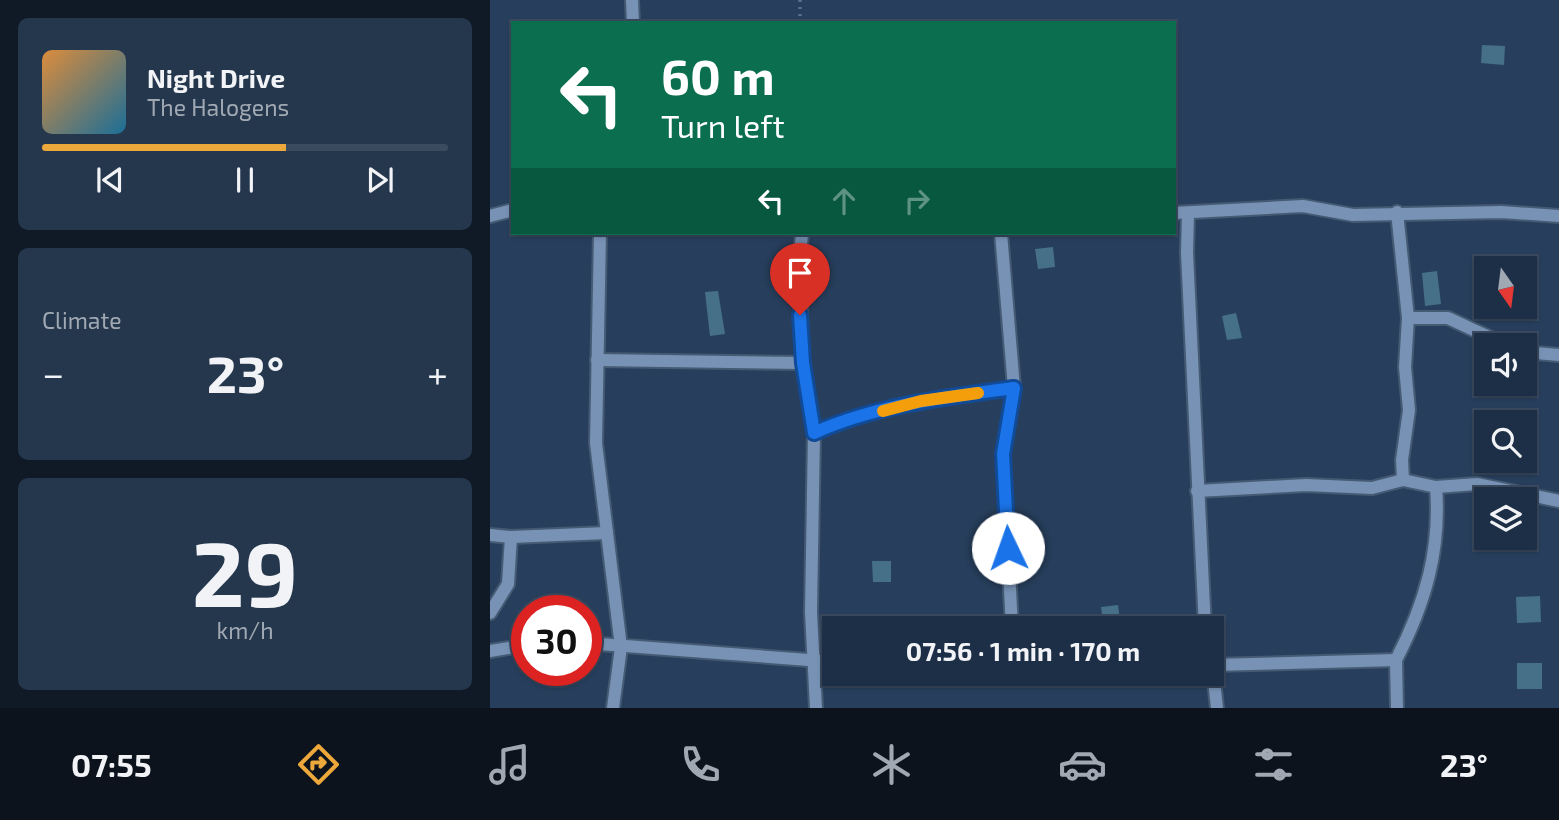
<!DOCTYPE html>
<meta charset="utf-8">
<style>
:root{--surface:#1d2f46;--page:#25374d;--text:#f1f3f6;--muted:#a0a9b3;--line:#3b4a5f;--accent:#eda83b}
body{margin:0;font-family:"Exo 2",sans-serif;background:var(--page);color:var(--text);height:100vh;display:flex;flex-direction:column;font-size:26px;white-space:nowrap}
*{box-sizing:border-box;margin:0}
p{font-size:23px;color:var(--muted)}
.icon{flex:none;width:38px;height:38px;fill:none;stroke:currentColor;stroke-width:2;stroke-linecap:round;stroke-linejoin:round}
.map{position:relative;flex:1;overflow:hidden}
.side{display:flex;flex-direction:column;gap:18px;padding:18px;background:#101a26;width:490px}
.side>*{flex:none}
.top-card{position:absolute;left:21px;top:21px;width:665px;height:214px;border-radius:0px;box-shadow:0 2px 5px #0004,0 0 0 2px var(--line);background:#0b6e4f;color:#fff;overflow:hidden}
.needle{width:46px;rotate:166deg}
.buttons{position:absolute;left:984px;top:256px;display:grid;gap:14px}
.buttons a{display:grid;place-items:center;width:63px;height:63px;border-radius:0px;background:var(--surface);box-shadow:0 2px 5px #0004,0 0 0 2px var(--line);font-size:35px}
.speed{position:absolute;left:21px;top:595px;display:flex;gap:14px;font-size:35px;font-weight:700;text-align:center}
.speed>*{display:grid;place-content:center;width:91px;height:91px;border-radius:50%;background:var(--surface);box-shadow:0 2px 5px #0004,0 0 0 2px var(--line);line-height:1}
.speed .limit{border:10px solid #d22;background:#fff;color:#111}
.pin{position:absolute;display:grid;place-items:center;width:60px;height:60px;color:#fff;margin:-72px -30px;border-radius:50% 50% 50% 0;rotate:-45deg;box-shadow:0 0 7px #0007}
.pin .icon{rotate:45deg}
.me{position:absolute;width:77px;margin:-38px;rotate:357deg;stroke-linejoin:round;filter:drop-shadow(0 0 5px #0008)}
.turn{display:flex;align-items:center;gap:24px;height:147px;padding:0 35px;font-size:32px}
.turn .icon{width:91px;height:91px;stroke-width:2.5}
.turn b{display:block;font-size:49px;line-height:60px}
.lanes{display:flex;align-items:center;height:66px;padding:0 35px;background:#0003;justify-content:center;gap:35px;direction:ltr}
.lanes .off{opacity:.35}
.big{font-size:52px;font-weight:700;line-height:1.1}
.side .tile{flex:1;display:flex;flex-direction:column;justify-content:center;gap:10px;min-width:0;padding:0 24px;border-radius:10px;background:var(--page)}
.side .dial{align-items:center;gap:0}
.dial b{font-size:91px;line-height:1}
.song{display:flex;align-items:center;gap:21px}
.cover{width:84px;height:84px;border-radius:10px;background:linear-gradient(135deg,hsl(30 70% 55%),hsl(200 70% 35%))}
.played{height:7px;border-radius:4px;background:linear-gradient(90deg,var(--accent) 60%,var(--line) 60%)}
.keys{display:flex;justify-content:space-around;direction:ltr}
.heat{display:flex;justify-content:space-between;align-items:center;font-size:38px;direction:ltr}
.trip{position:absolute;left:332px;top:616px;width:402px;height:70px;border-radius:0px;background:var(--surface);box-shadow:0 2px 5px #0004,0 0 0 2px var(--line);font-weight:700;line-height:70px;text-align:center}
.tabs{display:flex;height:112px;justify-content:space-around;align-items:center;background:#0c131c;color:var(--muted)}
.tabs .icon{width:49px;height:49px}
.tabs .on{color:var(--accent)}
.tabs b{font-size:32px;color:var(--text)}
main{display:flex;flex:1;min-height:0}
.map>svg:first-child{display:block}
.building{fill:#467088}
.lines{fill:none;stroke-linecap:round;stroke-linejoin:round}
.minor-casing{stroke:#455a73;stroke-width:16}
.path{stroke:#5a6f89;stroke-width:3.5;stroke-dasharray:2 5;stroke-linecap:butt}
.minor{stroke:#7792b5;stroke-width:12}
.route-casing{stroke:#114b97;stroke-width:18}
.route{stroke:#1a73e8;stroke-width:12}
.slow{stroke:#f59e0b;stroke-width:12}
</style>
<main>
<section class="side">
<div class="tile">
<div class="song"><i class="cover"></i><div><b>Night Drive</b><p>The Halogens</p></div></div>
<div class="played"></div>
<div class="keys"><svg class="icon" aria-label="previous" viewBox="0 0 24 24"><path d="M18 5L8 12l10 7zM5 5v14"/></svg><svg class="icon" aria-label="pause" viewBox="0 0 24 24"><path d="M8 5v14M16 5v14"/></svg><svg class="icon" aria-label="next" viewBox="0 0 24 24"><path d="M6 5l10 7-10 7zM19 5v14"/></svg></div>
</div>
<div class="tile"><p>Climate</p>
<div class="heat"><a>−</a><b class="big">23°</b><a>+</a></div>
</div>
<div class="tile dial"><b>29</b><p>km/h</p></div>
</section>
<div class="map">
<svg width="1069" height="708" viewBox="0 0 1069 708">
<rect width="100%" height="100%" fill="#273f5d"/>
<g class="building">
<path d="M992,45L1015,46L1014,65L991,63Z"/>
<path d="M563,247L565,267L548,269L545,249Z"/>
<path d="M947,271L951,304L935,306L932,273Z"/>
<path d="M228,291L235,334L220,336L215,292Z"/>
<path d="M746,313L752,338L737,340L732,316Z"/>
<path d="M382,561H401V582H383Z"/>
<path d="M1050,596L1051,622L1027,623L1026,597Z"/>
<path d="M628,605L631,628H614L611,607Z"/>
<rect x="1027" y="663" width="25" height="26"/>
</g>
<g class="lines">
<defs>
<g id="minor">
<path d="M142,0L143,23"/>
<path d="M684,213L813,206L863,215L1011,212L1069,216"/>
<path d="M698,213L697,253L715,628"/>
<path d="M0,216L23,210"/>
<path d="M110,233L106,443L131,647L123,708"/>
<path d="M312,233L309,268L313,363L324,433L321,612L326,708"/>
<path d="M511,233L524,388L513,454L522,628"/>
<path d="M918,318H958L1016,345"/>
<path d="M1034,352L1069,355"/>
<path d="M107,360L313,363"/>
<path d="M324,433C386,405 457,397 524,388"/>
<path d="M946,487L987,484L1069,501"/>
<path d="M707,491L816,485L882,488L913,480"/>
<path d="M0,535L21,537L18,584L0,613"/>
<path d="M21,537L117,533"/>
<path d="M96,643L345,662"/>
<path d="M0,651L37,645"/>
<path d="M906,660C935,604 951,550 946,487L913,480L912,460L919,410L915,367L918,318L907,212"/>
<path d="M723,665L906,660L907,708"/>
<path d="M723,672L727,708"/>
</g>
</defs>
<use href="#minor" class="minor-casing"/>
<path class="path" d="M310,0V23"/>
<use href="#minor" class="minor"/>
</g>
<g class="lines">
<defs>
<path id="route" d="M310,315L313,363L324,433C386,405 457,397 524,388L513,454L518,548"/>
</defs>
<use href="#route" class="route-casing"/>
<use href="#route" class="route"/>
<path class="slow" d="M393,411L431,401L488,393"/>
</g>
</svg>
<div class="buttons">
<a><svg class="needle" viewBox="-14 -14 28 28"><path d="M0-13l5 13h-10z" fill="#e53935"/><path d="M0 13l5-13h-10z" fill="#a0a9b3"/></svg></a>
<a><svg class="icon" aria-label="sound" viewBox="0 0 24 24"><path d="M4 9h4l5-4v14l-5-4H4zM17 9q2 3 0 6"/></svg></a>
<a><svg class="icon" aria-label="search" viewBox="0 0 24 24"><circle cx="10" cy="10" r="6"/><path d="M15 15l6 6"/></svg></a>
<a><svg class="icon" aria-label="layers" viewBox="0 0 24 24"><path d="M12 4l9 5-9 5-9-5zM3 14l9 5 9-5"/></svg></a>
</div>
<div class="speed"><div class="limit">30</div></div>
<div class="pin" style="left:310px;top:315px;background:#d93025"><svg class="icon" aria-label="arrive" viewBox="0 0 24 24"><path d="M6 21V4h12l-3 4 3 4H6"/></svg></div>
<svg class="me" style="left:518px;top:548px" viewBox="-20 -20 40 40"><circle r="19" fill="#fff"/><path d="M0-13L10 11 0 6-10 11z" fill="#1a73e8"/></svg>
<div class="trip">07:56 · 1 min · 170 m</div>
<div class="top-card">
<div class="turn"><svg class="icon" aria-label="left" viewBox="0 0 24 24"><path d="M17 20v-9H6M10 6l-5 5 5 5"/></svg><div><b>60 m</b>Turn left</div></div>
<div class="lanes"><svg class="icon" aria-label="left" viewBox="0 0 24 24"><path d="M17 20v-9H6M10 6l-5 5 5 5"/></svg><svg class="icon off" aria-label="ahead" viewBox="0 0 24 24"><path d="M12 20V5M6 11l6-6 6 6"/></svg><svg class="icon off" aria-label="right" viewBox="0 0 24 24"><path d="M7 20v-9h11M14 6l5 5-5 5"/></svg></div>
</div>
</div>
</main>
<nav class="tabs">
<b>07:55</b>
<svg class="icon on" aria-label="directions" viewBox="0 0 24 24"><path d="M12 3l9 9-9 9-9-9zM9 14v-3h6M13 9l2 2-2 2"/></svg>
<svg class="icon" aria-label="music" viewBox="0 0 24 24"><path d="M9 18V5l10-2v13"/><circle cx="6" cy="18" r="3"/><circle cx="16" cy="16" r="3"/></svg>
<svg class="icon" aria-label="phone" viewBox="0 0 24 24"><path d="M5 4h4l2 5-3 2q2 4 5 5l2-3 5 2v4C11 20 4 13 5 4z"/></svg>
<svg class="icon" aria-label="climate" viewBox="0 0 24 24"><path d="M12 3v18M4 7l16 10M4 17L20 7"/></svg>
<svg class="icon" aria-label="car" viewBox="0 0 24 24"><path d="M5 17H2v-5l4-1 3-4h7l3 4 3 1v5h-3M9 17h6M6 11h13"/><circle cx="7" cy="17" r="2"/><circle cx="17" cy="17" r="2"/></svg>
<svg class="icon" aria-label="filters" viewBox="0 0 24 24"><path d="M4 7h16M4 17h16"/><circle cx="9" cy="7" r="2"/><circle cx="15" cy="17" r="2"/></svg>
<b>23°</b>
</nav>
